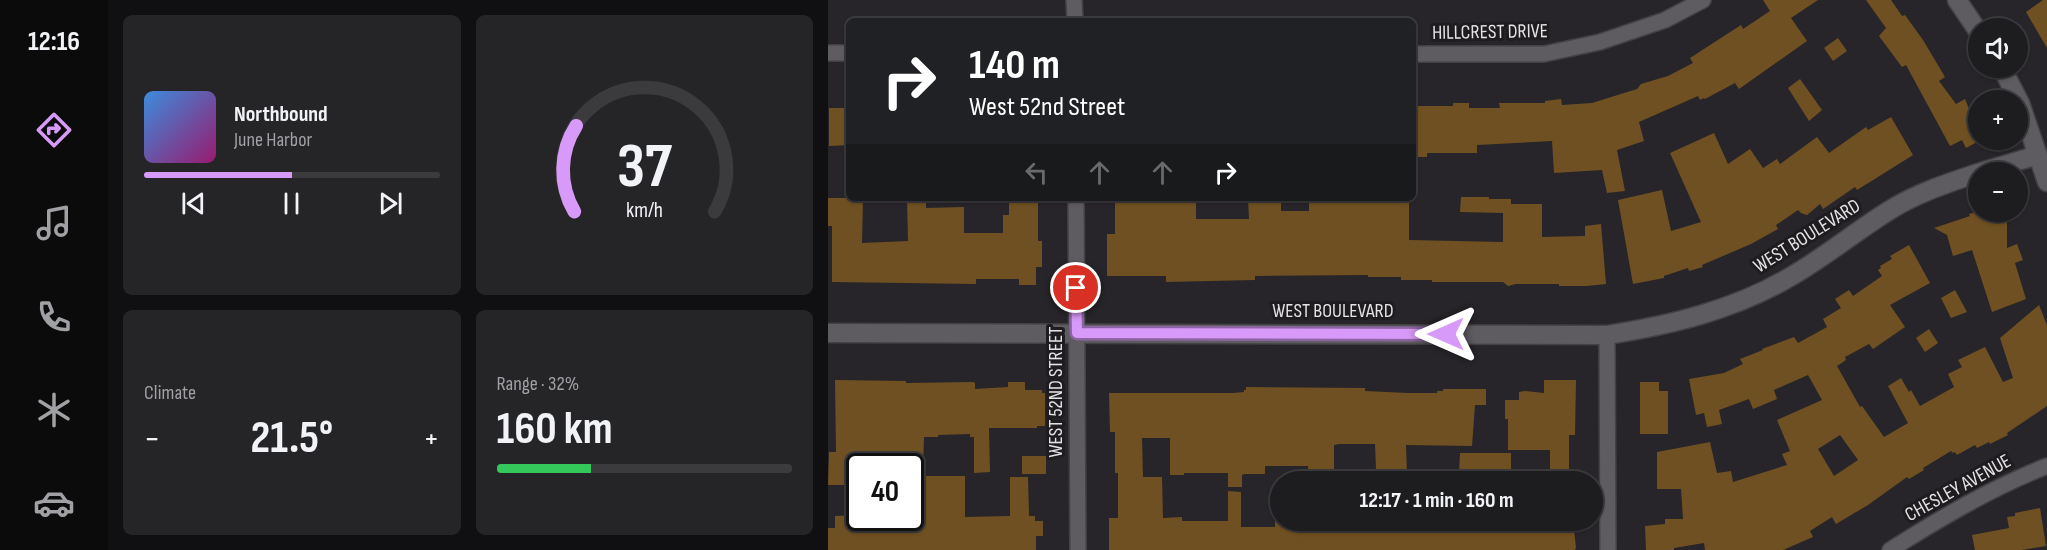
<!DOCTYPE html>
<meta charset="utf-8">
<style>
:root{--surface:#1d1c1f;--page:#252528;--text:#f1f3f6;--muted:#a0a1a4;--line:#3b3a3d;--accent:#d89af8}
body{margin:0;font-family:"Sofia Sans Condensed",sans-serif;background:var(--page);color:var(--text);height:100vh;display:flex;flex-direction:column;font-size:22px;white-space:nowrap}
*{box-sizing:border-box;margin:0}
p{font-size:20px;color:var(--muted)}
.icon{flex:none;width:33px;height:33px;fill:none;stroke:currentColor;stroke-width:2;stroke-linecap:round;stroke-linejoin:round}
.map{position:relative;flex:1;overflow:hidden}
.side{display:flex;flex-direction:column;gap:15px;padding:15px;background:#100f11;width:720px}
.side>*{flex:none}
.top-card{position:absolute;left:18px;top:18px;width:570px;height:183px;border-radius:9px;box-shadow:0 2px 4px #0004,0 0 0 2px var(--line);background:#202124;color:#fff;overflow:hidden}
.fabs{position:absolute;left:1140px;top:18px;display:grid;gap:12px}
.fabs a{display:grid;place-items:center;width:60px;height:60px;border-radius:50%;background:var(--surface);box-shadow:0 2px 4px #0004,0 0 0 2px var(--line);font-size:30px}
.speed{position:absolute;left:18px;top:453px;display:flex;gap:12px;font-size:30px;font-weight:700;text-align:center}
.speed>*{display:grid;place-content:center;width:78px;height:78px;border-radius:50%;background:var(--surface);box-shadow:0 2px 4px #0004,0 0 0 2px var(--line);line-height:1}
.speed .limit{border:3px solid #111;border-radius:9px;background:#fff;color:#111}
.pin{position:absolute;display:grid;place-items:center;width:51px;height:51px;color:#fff;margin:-26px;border:3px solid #fff;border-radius:50%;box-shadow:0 2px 6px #0007}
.me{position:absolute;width:66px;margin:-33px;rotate:270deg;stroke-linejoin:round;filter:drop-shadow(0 0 4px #0008)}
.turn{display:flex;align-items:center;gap:21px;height:126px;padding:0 24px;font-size:27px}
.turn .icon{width:78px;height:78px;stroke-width:2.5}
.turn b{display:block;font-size:42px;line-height:51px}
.lanes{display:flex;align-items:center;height:57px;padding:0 24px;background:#0003;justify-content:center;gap:30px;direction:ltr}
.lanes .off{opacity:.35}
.big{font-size:45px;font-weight:700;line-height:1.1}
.side .widget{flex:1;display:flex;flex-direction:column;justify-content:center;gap:9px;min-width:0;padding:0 21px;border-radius:9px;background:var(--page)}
.side .dial{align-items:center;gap:0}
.dial svg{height:156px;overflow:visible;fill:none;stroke:var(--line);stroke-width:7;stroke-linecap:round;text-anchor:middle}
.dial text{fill:var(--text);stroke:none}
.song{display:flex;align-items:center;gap:18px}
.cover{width:72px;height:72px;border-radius:9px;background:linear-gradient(135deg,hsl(210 70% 55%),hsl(320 70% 35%))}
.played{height:6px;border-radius:3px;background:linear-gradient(90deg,var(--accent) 50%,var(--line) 50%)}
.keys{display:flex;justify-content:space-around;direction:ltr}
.heat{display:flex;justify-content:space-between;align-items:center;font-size:33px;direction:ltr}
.charge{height:9px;border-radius:4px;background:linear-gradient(90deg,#34c759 32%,var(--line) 0)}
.side .tiles{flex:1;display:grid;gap:15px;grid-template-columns:repeat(2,1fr)}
.trip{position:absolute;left:442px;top:471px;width:333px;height:60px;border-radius:30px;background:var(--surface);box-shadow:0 2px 4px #0004,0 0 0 2px var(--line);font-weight:700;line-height:60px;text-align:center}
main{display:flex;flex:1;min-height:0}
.tab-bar{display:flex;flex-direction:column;width:108px;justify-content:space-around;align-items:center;background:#0c0b0c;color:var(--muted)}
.tab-bar .icon{width:42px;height:42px}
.tab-bar .on{color:var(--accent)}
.tab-bar b{font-size:27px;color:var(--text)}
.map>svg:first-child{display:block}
.building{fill:#6f5022;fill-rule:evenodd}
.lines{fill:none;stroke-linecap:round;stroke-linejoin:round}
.minor-casing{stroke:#434145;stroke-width:18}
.tertiary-casing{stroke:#434145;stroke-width:21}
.minor{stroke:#5f5c61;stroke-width:15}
.tertiary{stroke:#5f5c61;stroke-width:18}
.route-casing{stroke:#8c64a1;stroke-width:15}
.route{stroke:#d89af8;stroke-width:10}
.labels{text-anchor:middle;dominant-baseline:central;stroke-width:6;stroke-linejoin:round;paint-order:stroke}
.street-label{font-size:20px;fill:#e4e2e5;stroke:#1e1c1f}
</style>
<main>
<nav class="tab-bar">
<b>12:16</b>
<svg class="icon on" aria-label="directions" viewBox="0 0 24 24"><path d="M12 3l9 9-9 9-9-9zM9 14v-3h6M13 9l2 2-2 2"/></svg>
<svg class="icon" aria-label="music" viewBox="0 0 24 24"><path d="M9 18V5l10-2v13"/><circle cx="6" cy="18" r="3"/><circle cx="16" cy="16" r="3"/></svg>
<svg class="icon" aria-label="phone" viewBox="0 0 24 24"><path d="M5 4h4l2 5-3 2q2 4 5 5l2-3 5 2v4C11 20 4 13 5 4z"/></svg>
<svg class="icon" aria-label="climate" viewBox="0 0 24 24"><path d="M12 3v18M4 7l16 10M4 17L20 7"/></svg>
<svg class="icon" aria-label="car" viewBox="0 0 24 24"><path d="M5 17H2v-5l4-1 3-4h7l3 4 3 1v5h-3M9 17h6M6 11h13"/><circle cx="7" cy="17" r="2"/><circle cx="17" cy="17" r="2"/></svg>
</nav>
<section class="side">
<div class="tiles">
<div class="widget">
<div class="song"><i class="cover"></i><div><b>Northbound</b><p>June Harbor</p></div></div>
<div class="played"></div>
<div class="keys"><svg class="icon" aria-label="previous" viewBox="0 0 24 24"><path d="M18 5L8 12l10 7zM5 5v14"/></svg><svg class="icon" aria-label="pause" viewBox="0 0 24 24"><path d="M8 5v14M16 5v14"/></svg><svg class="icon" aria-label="next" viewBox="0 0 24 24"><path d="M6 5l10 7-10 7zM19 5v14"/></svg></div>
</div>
<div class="widget dial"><svg viewBox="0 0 100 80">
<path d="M14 69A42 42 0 1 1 86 69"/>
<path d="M14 69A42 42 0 0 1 15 25" stroke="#d89af8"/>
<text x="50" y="56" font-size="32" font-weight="700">37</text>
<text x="50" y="72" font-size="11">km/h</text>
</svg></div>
<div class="widget"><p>Climate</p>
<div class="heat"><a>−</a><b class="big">21.5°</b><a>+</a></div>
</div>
<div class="widget"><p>Range · 32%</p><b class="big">160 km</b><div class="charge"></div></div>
</div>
</section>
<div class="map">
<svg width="1219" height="550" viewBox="0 0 1219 550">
<rect width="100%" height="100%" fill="#272529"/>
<g class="building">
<path d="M935,0H990L963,18L979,41L911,89L907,83L877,99L876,98L872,100L870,96L811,122L816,141L789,150L797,191L779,193L774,170L726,173L724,141L649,145V153H599V157H585V106H625V103H641V108H672L671,103H717V101L733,99L734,105L764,103L809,89L813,84L840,76L865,63L862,58L913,25L915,29L942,11Z"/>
<path d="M1038,0H1063L1074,16L1077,15L1095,40L1117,77L1111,81L1128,104L1137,99L1150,131V140H1153L1138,148L1134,140L1122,146L1078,65L1074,67L1051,36L1058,28Z"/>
<path d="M1215,0H1219V48L1198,12Z"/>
<path d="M1010,38L1019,51L1005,61L996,48Z"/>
<path d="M972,79L994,110L981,121L960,88Z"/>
<path d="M1,108H21V145L1,146Z"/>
<path d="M1063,117L1085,155L1050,177L1029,190L1027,187L995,209L992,204L979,215L973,213L970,210L948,225L950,229L923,244L874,265L875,267L861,271L860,268L836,276V278L805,284L790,200L834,190L843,231L873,222L842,153L886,133L900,164L922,149L935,168L949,159L952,164L989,137L1001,153L1038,127L1040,130Z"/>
<path d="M633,197H661V199H683V204H714V237L757,236V226L773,224L778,284L759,286H731V284H688L680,286L675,282H604V280H573V277H540V275L427,276V280L338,282V276H279V234H287V198H368V219H421L420,198H453V211H481V199L581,201V240L675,242V213L632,212Z"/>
<path d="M0,198H35L34,243L80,241L79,199L98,198V208L136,207V233H175V215H181V198H210V241H214V267H208V285H191V279H148V284L4,282V226H0Z"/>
<path d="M1149,212H1182L1179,220V248L1189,244L1195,260L1187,263L1198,299L1164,312L1144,250L1125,256L1119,235L1106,228L1142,216L1141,214Z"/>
<path d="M1081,245L1102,283L1062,305L1077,327L1045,349L1041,344L1017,357L1018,360L1009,366L1032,407L1034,406L1056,437L1080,423L1060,386L1073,378L1081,392L1083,390L1092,406L1126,387L1120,374L1134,367L1130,360L1157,347L1175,382L1185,378L1172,338L1211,305L1219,325V406L1179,433L1180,435L1162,444L1161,442L1149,448L1147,445L1129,455L1127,452L1125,453L1123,451L1095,468L1096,470L1081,479L1079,477L1040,505L1008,524L1004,517L982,531L985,537L955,550H877L876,543L846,548V550H818L817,526L837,524V519H855L853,489H829V452L882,442L889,473L903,471L905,482L959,465L954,454L962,451L949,420L994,400L980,375L946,390L949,399L925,409L921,399L891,410L894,424L879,427L876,413L868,415L861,379L896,373L915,364L912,359L935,350L934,349L966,337L970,343L999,327L995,319L1013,308L1007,299L1021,290L1025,296L1054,276L1050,270L1053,268L1052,266L1064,259L1062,256ZM1012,435L1030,460L1006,476L990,449Z"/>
<path d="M1127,290L1139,312L1123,318L1113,298Z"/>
<path d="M1101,329L1110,343L1097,352L1088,338Z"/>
<path d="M7,380L78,381V383L145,382L147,383V389L180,387V382H197V390H214V393H217V426H209V428H161L162,472L146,473V437H142V434L110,435V437H96L95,466H32V482H21V485H0L1,452H8Z"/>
<path d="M716,380H748L747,435H741V476H722V450H680V419H677V400H691V392L697,391L716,393Z"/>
<path d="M812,382H831V391H840V434H812Z"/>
<path d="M418,387L537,388V391L580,393H609V391H615V389H658V405H647L644,446L578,445L579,475H565V469H548L547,444H511L506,445V482H481L480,466H437V474H416L414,475V487H400V473H356V475H342V438H314L315,477H334L335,518L354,517V521H400V491L413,492V527H447V520H520L519,524H564V520L648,521V525H679V520H745L748,548L747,550H281V518H290V473H287V432H282L281,393H405L416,392V390H418Z"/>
<path d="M632,453H683V482H636V473H631Z"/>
<rect x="194" y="456" width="24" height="18"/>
<path d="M82,476H137V517L182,516V477H200L201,516H207V521H215V536H208V550H0V528H7V516L32,515V518H36V521L82,520Z"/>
<path d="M1212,508L1218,546L1193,550H1147L1144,535L1181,528L1179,517L1187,516V513Z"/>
</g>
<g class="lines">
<defs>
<g id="minor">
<path d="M246,0L247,21"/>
<path d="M0,53H21"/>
<path d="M585,54H716L772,42L837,20L875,0"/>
<path d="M248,198L250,550"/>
<path d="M779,335L780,550"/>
<path d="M1062,550C1113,518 1163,488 1219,466"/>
</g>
<g id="tertiary">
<path d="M1129,0L1150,31"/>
<path d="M1174,68L1192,103L1219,182"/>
<path d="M1153,172L1210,155"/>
<path d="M0,333L779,335C843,325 906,310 962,277C997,257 1028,231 1062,210C1089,193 1120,183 1150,173"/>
</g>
</defs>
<use href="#minor" class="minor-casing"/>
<use href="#tertiary" class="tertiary-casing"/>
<use href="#minor" class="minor"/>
<use href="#tertiary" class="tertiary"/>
</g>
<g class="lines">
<defs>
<path id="route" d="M248,288L249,333L618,334"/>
</defs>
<use href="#route" class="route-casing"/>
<use href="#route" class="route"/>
</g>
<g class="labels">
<g class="street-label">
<text transform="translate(662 32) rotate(-1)">HILLCREST DRIVE</text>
<text transform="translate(979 236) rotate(-32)">WEST BOULEVARD</text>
<text x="505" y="311">WEST BOULEVARD</text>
<text transform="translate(228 392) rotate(-90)">WEST 52ND STREET</text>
<text transform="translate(1130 488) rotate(-29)">CHESLEY AVENUE</text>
</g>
</g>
</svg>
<div class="fabs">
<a><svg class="icon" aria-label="sound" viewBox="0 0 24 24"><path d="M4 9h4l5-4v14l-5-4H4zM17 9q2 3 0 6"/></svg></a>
<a>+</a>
<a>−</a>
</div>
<div class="speed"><div class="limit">40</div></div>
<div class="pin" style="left:248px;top:288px;background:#d93025"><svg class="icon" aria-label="arrive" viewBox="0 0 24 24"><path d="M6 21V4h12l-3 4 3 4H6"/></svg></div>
<svg class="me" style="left:618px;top:334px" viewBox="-20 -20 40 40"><path d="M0-17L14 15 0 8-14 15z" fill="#d89af8" stroke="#fff" stroke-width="4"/></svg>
<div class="trip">12:17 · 1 min · 160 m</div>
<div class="top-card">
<div class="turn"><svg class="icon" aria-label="right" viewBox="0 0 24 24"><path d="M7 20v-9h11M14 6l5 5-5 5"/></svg><div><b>140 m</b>West 52nd Street</div></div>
<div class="lanes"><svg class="icon off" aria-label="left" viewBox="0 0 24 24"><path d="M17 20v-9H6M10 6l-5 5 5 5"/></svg><svg class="icon off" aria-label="ahead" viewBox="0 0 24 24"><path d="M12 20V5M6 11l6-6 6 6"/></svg><svg class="icon off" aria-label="ahead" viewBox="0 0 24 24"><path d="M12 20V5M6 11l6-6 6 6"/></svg><svg class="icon" aria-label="right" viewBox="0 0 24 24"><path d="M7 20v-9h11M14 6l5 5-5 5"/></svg></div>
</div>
</div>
</main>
